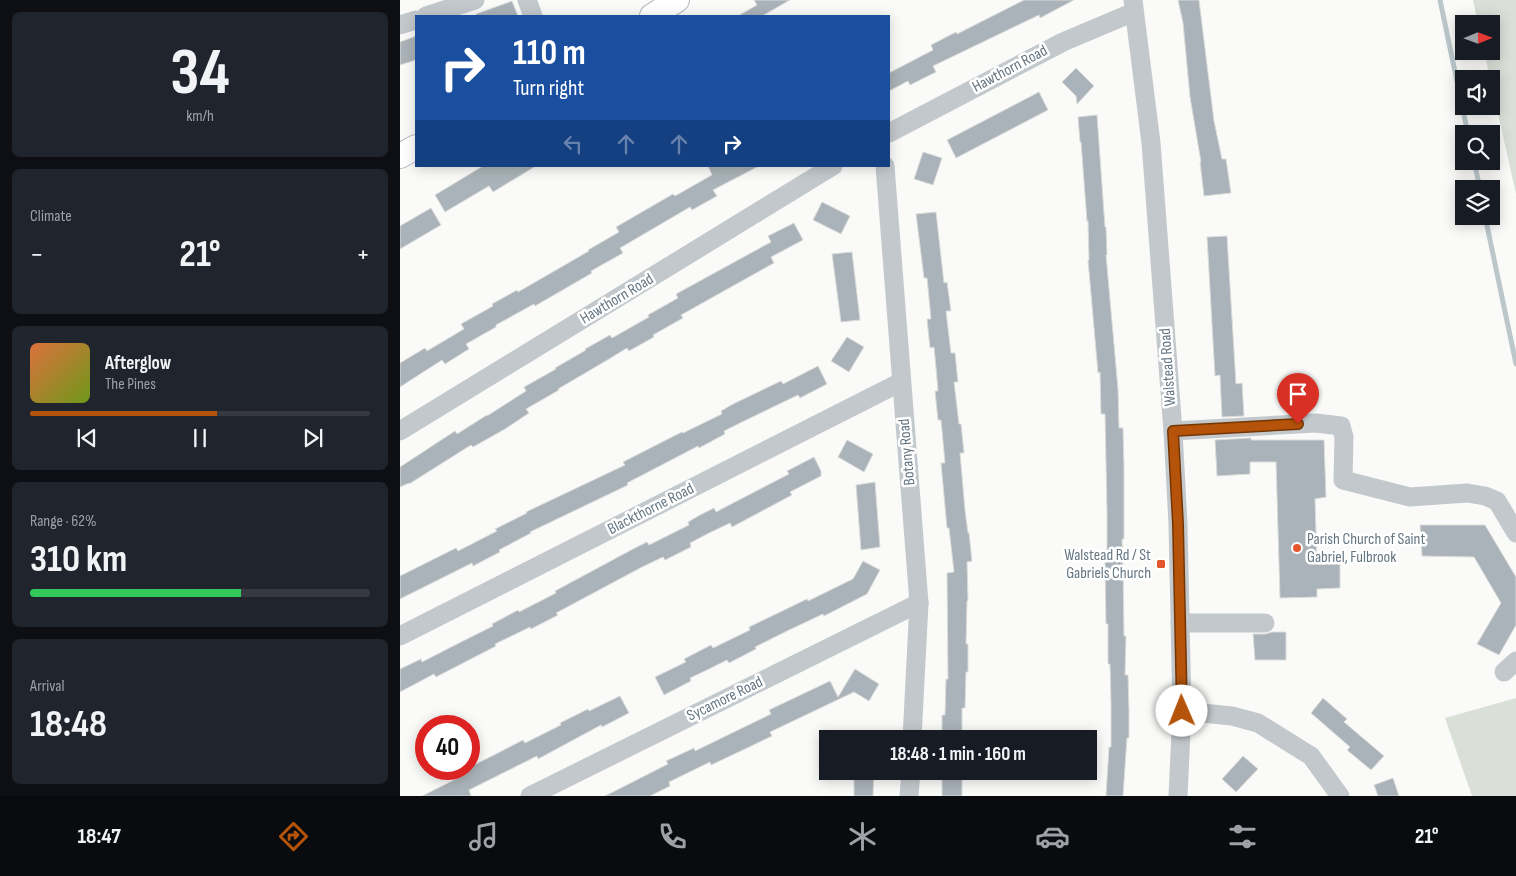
<!DOCTYPE html>
<meta charset="utf-8">
<style>
:root{--surface:#171b24;--page:#20242c;--text:#f1f3f6;--muted:#9ea1a6;--line:#363941;--accent:#b45309}
body{margin:0;font-family:"Sofia Sans Condensed",sans-serif;background:var(--page);color:var(--text);height:100vh;display:flex;flex-direction:column;font-size:19px;white-space:nowrap}
*{box-sizing:border-box;margin:0}
p{font-size:16px;color:var(--muted)}
.icon{flex:none;width:28px;height:28px;fill:none;stroke:currentColor;stroke-width:2;stroke-linecap:round;stroke-linejoin:round}
.map{position:relative;flex:1;overflow:hidden}
.sheet{display:flex;flex-direction:column;gap:12px;padding:12px;background:#0d0f14;width:400px}
.sheet>*{flex:none}
.guide{position:absolute;left:15px;top:15px;width:475px;height:152px;border-radius:0px;box-shadow:0 2px 12px #0003;background:#1a4fa0;color:#fff;overflow:hidden}
.needle{width:32px;rotate:89deg}
.buttons{position:absolute;left:1055px;top:15px;display:grid;gap:10px}
.buttons a{display:grid;place-items:center;width:45px;height:45px;border-radius:0px;background:var(--surface);box-shadow:0 2px 12px #0003;font-size:25px}
.speed{position:absolute;left:15px;top:715px;display:flex;gap:10px;font-size:25px;font-weight:700;text-align:center}
.speed>*{display:grid;place-content:center;width:65px;height:65px;border-radius:50%;background:var(--surface);box-shadow:0 2px 12px #0003;line-height:1}
.speed .limit{border:8px solid #d22;background:#fff;color:#111}
.pin{position:absolute;display:grid;place-items:center;width:42px;height:42px;color:#fff;margin:-51px -21px;border-radius:50% 50% 50% 0;rotate:-45deg;box-shadow:0 0 5px #0007}
.pin .icon{rotate:45deg}
.me{position:absolute;width:55px;margin:-28px;rotate:359deg;stroke-linejoin:round;filter:drop-shadow(0 0 4px #0008)}
.turn{display:flex;align-items:center;gap:18px;height:105px;padding:0 15px;font-size:22px}
.turn .icon{width:65px;height:65px;stroke-width:2.5}
.turn b{display:block;font-size:35px;line-height:42px}
.lanes{display:flex;align-items:center;height:48px;padding:0 15px;background:#0003;justify-content:center;gap:25px;direction:ltr}
.lanes .off{opacity:.35}
.big{font-size:38px;font-weight:700;line-height:1.1}
.sheet .card{flex:1;display:flex;flex-direction:column;justify-content:center;gap:8px;min-width:0;padding:0 18px;border-radius:8px;background:var(--page)}
.sheet .dial{align-items:center;gap:0}
.dial b{font-size:65px;line-height:1}
.song{display:flex;align-items:center;gap:15px}
.cover{width:60px;height:60px;border-radius:8px;background:linear-gradient(135deg,hsl(20 70% 55%),hsl(80 70% 35%))}
.played{height:5px;border-radius:2px;background:linear-gradient(90deg,var(--accent) 55%,var(--line) 55%)}
.keys{display:flex;justify-content:space-around;direction:ltr}
.heat{display:flex;justify-content:space-between;align-items:center;font-size:28px;direction:ltr}
.charge{height:8px;border-radius:4px;background:linear-gradient(90deg,#34c759 62%,var(--line) 0)}
.trip{position:absolute;left:419px;top:730px;width:278px;height:50px;border-radius:0px;background:var(--surface);box-shadow:0 2px 12px #0003;font-weight:700;line-height:50px;text-align:center}
.tab-bar{display:flex;height:80px;justify-content:space-around;align-items:center;background:#090b0e;color:var(--muted)}
.tab-bar .icon{width:35px;height:35px}
.tab-bar .selected{color:var(--accent)}
.tab-bar b{font-size:22px;color:var(--text)}
main{display:flex;flex:1;min-height:0}
.map>svg:first-child{display:block}
.green{fill:#dadfd7}
.lines{fill:none;stroke-linecap:round;stroke-linejoin:round}
.stream{stroke:#bbc7cb;stroke-width:5}
.building{fill:#aab3b9;stroke:#dcdcda}
.major-casing{stroke:#b5babe;stroke-width:26}
.minor{stroke:#c3c8cc;stroke-width:19}
.major{stroke:#fff;stroke-width:24}
.route-casing{stroke:#753606;stroke-width:12}
.route{stroke:#b45309;stroke-width:9}
.poi-dot{fill:#e4572e;stroke:#fff;stroke-width:2}
.labels{text-anchor:middle;dominant-baseline:central;stroke-width:5;stroke-linejoin:round;paint-order:stroke}
.street-label{font-size:16px;fill:#657683;stroke:#fff}
.poi-label{font-size:16px;fill:#657683;stroke:#fff;text-anchor:start}
</style>
<main>
<section class="sheet">
<div class="card dial"><b>34</b><p>km/h</p></div>
<div class="card"><p>Climate</p>
<div class="heat"><a>−</a><b class="big">21°</b><a>+</a></div>
</div>
<div class="card">
<div class="song"><i class="cover"></i><div><b>Afterglow</b><p>The Pines</p></div></div>
<div class="played"></div>
<div class="keys"><svg class="icon" aria-label="previous" viewBox="0 0 24 24"><path d="M18 5L8 12l10 7zM5 5v14"/></svg><svg class="icon" aria-label="pause" viewBox="0 0 24 24"><path d="M8 5v14M16 5v14"/></svg><svg class="icon" aria-label="next" viewBox="0 0 24 24"><path d="M6 5l10 7-10 7zM19 5v14"/></svg></div>
</div>
<div class="card"><p>Range · 62%</p><b class="big">310 km</b><div class="charge"></div></div>
<div class="card"><p>Arrival</p><b class="big">18:48</b></div>
</section>
<div class="map">
<svg width="1116" height="796" viewBox="0 0 1116 796">
<rect width="100%" height="100%" fill="#fafaf8"/>
<g class="green">
<path d="M1073,0H1116V194L1084,51H1091V24H1078Z"/>
<path d="M1116,698V796H1072L1045,718Z"/>
</g>
<g class="lines">
<g class="stream">
<path d="M1040,0L1068,134"/>
<path d="M1074,161L1080,189"/>
<path d="M1085,216L1116,364"/>
</g>
</g>
<g class="building">
<path d="M354,0H390L362,16H338L357,5Z"/>
<path d="M624,0H674L640,18L639,15L533,66L536,72L510,85L508,81L489,91V73L533,50L531,45L556,32L557,34Z"/>
<path d="M778,0H799L814,121L822,159H826L831,193L804,196L800,162H801L790,97L783,23Z"/>
<path d="M112,1L118,16H76V14Z"/>
<path d="M16,36V60L0,65V42Z"/>
<path d="M676,68L694,86L677,104L676,96L662,82Z"/>
<path d="M639,92L648,110L556,158L547,140Z"/>
<path d="M697,115L705,227H706L707,255H706L718,389L719,428H723L724,468V539H722L723,566L724,636H726L725,675H728L729,710V738H727L723,796H706L709,747H711V703L710,664H708V624H706L705,567V554H707V512L705,414H701L700,372L698,373L688,260H689L688,221H687L681,142H680L678,117Z"/>
<path d="M523,152L542,158L533,185L514,179Z"/>
<path d="M83,166H136L93,192L89,186L45,212L35,195Z"/>
<path d="M308,166H359L313,190L317,196L292,210L290,207L220,248L223,253L191,271L192,273L135,306L134,304L96,325V327L66,344L69,349L45,364L42,360L0,387V363L25,348L27,351L64,329L61,324L93,306L92,304L117,290L118,292L189,251L188,250L219,232L216,227L273,194L275,196L312,175Z"/>
<path d="M422,202L450,216L441,234L413,220Z"/>
<path d="M31,208L41,225L0,249V226Z"/>
<path d="M536,212L544,283L547,282L551,311H546L551,353H555L558,382H554L559,424H561L564,453H560L565,510L568,533H569L572,561L567,562L568,600L567,601L566,644H568V672H566L565,708H562V739H542V715H545L546,679H548L547,573L554,572L549,528H547L541,463H545L541,420H538L535,391H538L536,368L534,347L530,348L527,319H531L529,298L527,278H524L516,214Z"/>
<path d="M394,223L403,240L371,257L374,263L281,315L283,318L253,335L254,337L229,351L227,348L209,359L158,389L159,390L126,409L129,413L105,429L73,447L71,445L9,484V483L0,487V467L55,431L57,434L87,415V416L126,391L124,387L156,369L155,368L186,350L185,349L210,335L212,338L249,317L248,315L278,298L276,294L371,242L368,236Z"/>
<path d="M827,236L836,384L842,383L844,416L822,417L820,375L815,376L807,237Z"/>
<path d="M452,252L460,320L441,322L432,254Z"/>
<path d="M447,337L464,347L449,372L431,361Z"/>
<path d="M418,366L427,384L400,398L398,395L342,422L324,431L325,434L299,448L298,446L277,457L227,483L228,485L130,532L131,533L99,550L100,552L73,566L72,563L0,599V576L56,548L58,551L97,531L95,529L127,513L126,512L225,465L223,462L268,439L282,432L283,433L322,414L321,411L333,404L381,381L383,384Z"/>
<path d="M851,438V440H924L926,497L915,499L917,564H940V588L917,589V597L880,598L876,462H850V474L817,476L815,440Z"/>
<path d="M447,440L473,454L464,472L438,457Z"/>
<path d="M414,457L421,471V476L390,492L392,495L332,527L330,523L309,533L290,543L291,547L265,560L263,557L242,567L156,613L158,615L131,629L130,627L95,644L96,646L36,677L34,674L0,692V669L21,659L22,662L61,642L93,626L92,624L118,610L119,612L156,593L155,591L233,549L247,542L249,545L289,525L288,522L300,515L314,508L316,512L335,502L389,474L387,471Z"/>
<path d="M475,482L480,547L461,550L456,485Z"/>
<path d="M1020,525H1085L1116,577V625L1099,655L1077,644L1101,603L1074,557L1022,556Z"/>
<path d="M463,561L480,570L467,594L424,616L423,614L389,630L355,647L356,649L329,663L327,660L307,670L290,678L291,681L264,695L255,677L286,662L284,659L311,645L313,648L350,630L349,627L407,599L408,601L453,579Z"/>
<path d="M872,632H886V660H855L853,634H865Z"/>
<path d="M455,669L479,684L469,701L454,692L370,732L372,736L345,749L311,765L310,762L269,782L270,786L250,796H205L268,764L266,761L294,748L295,751L371,714L369,710L430,681L438,697Z"/>
<path d="M220,696L229,713L202,727L201,725L138,759L137,756L69,790L71,796H22L66,774L64,770L96,754L123,740L125,743L161,725L160,723L188,709L189,711Z"/>
<path d="M923,698L947,719L944,722L984,756L971,770L947,750L950,747L911,713Z"/>
<path d="M843,756L858,769L836,792L822,779Z"/>
<path d="M454,771H474L473,796H454Z"/>
<rect x="542" y="771" width="20" height="25"/>
<path d="M993,778L999,796H978L974,785Z"/>
</g>
<g class="lines">
<defs>
<g id="major">
<path d="M252,16L277,0"/>
<path d="M0,156L16,147"/>
</g>
</defs>
<use href="#major" class="major-casing"/>
<g class="minor">
<path d="M127,0L133,16"/>
<path d="M733,0L751,143L773,431L778,524L782,711L778,796"/>
<path d="M26,16L75,0"/>
<path d="M0,25L16,20"/>
<path d="M489,133L663,42L734,12"/>
<path d="M485,166L519,603L512,739"/>
<path d="M0,431L433,166"/>
<path d="M773,431L916,423L941,426L944,437L943,480L1010,497L1067,493L1085,496L1097,501L1116,533"/>
<path d="M780,623H865"/>
<path d="M0,636L501,382"/>
<path d="M1104,672L1116,661"/>
<path d="M782,711L832,716L858,723L911,756L940,796"/>
<path d="M130,796L519,603"/>
<path d="M509,796L511,771"/>
</g>
<use href="#major" class="major"/>
</g>
<g class="lines">
<defs>
<path id="route" d="M782,711L778,524L773,431L898,424"/>
</defs>
<use href="#route" class="route-casing"/>
<use href="#route" class="route"/>
</g>
<g class="poi-dot">
<circle cx="897" cy="548" r="5"/>
<rect x="756" y="559" width="10" height="10" rx="2.5"/>
</g>
<g class="labels">
<g class="street-label">
<text transform="translate(610 69) rotate(-28)">Hawthorn Road</text>
<text transform="translate(217 299) rotate(-31)">Hawthorn Road</text>
<text transform="translate(768 367) rotate(-94)">Walstead Road</text>
<text transform="translate(507 452) rotate(-95)">Botany Road</text>
<text transform="translate(251 509) rotate(-27)">Blackthorne Road</text>
<text transform="translate(325 699) rotate(-26)">Sycamore Road</text>
</g>
<g class="poi-label">
<text x="907" y="539">Parish Church of Saint<tspan x="907" dy="18">Gabriel, Fulbrook</tspan></text>
<text x="751" y="555" text-anchor="end">Walstead Rd / St<tspan x="751" dy="18">Gabriels Church</tspan></text>
</g>
</g>
</svg>
<div class="buttons">
<a><svg class="needle" viewBox="-14 -14 28 28"><path d="M0-13l5 13h-10z" fill="#e53935"/><path d="M0 13l5-13h-10z" fill="#9ea1a6"/></svg></a>
<a><svg class="icon" aria-label="sound" viewBox="0 0 24 24"><path d="M4 9h4l5-4v14l-5-4H4zM17 9q2 3 0 6"/></svg></a>
<a><svg class="icon" aria-label="search" viewBox="0 0 24 24"><circle cx="10" cy="10" r="6"/><path d="M15 15l6 6"/></svg></a>
<a><svg class="icon" aria-label="layers" viewBox="0 0 24 24"><path d="M12 4l9 5-9 5-9-5zM3 14l9 5 9-5"/></svg></a>
</div>
<div class="speed"><div class="limit">40</div></div>
<div class="pin" style="left:898px;top:424px;background:#d93025"><svg class="icon" aria-label="arrive" viewBox="0 0 24 24"><path d="M6 21V4h12l-3 4 3 4H6"/></svg></div>
<svg class="me" style="left:782px;top:711px" viewBox="-20 -20 40 40"><circle r="19" fill="#fff"/><path d="M0-13L10 11 0 6-10 11z" fill="#b45309"/></svg>
<div class="trip">18:48 · 1 min · 160 m</div>
<div class="guide">
<div class="turn"><svg class="icon" aria-label="right" viewBox="0 0 24 24"><path d="M7 20v-9h11M14 6l5 5-5 5"/></svg><div><b>110 m</b>Turn right</div></div>
<div class="lanes"><svg class="icon off" aria-label="left" viewBox="0 0 24 24"><path d="M17 20v-9H6M10 6l-5 5 5 5"/></svg><svg class="icon off" aria-label="ahead" viewBox="0 0 24 24"><path d="M12 20V5M6 11l6-6 6 6"/></svg><svg class="icon off" aria-label="ahead" viewBox="0 0 24 24"><path d="M12 20V5M6 11l6-6 6 6"/></svg><svg class="icon" aria-label="right" viewBox="0 0 24 24"><path d="M7 20v-9h11M14 6l5 5-5 5"/></svg></div>
</div>
</div>
</main>
<nav class="tab-bar">
<b>18:47</b>
<svg class="icon selected" aria-label="directions" viewBox="0 0 24 24"><path d="M12 3l9 9-9 9-9-9zM9 14v-3h6M13 9l2 2-2 2"/></svg>
<svg class="icon" aria-label="music" viewBox="0 0 24 24"><path d="M9 18V5l10-2v13"/><circle cx="6" cy="18" r="3"/><circle cx="16" cy="16" r="3"/></svg>
<svg class="icon" aria-label="phone" viewBox="0 0 24 24"><path d="M5 4h4l2 5-3 2q2 4 5 5l2-3 5 2v4C11 20 4 13 5 4z"/></svg>
<svg class="icon" aria-label="climate" viewBox="0 0 24 24"><path d="M12 3v18M4 7l16 10M4 17L20 7"/></svg>
<svg class="icon" aria-label="car" viewBox="0 0 24 24"><path d="M5 17H2v-5l4-1 3-4h7l3 4 3 1v5h-3M9 17h6M6 11h13"/><circle cx="7" cy="17" r="2"/><circle cx="17" cy="17" r="2"/></svg>
<svg class="icon" aria-label="filters" viewBox="0 0 24 24"><path d="M4 7h16M4 17h16"/><circle cx="9" cy="7" r="2"/><circle cx="15" cy="17" r="2"/></svg>
<b>21°</b>
</nav>
